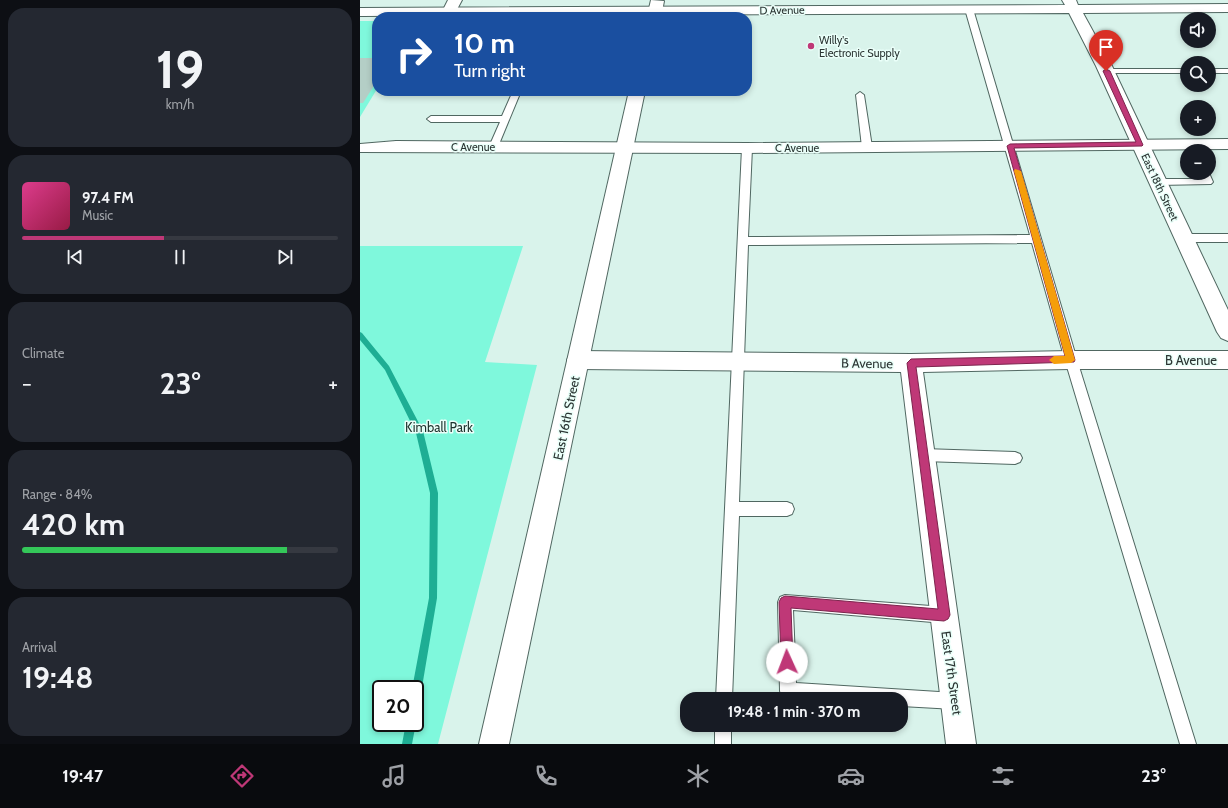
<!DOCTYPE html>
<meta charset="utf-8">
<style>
:root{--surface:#171b24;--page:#242831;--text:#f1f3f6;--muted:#9ea1a6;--line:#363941;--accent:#bf3877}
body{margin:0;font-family:Cabin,sans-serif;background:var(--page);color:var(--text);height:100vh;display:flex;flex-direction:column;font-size:15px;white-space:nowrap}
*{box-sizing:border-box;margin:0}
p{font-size:13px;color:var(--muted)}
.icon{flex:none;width:22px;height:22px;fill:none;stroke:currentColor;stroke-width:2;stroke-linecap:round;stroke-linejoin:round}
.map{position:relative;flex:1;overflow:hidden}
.side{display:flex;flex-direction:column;gap:8px;padding:8px;background:#0d0f14;width:360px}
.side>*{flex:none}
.banner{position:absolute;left:12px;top:12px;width:380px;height:84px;border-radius:16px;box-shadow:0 2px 6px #0003;background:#1a4fa0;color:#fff;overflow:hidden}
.fabs{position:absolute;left:820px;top:12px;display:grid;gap:8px}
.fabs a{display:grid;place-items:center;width:36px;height:36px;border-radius:50%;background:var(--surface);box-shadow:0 2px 6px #0003;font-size:20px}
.speed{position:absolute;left:12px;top:680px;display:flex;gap:8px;font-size:20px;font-weight:700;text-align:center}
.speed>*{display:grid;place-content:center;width:52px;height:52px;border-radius:50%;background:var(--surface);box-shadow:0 2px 6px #0003;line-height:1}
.speed .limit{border:2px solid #111;border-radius:6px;background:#fff;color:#111}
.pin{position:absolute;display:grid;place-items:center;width:34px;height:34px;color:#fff;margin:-41px -17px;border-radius:50% 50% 50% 0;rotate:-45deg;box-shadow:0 0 4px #0007}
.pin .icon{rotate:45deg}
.me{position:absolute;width:44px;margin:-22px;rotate:358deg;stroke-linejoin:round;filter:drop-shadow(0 0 3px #0008)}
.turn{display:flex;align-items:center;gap:14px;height:84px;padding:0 16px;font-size:18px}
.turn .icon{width:52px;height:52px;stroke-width:2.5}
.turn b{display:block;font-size:28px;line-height:34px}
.big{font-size:30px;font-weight:800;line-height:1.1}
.side .widget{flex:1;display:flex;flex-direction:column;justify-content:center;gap:6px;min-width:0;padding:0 14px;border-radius:16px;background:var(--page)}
.side .dial{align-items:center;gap:0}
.dial b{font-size:52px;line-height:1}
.song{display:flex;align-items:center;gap:12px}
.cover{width:48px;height:48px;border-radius:6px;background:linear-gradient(135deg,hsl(330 70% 55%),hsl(340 70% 35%))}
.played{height:4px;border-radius:2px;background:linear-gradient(90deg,var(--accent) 45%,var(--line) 45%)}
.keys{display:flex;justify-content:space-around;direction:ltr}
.heat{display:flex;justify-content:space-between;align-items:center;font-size:22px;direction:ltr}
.charge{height:6px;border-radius:3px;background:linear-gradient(90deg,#34c759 84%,var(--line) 0)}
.trip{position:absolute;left:320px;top:692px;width:228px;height:40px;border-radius:16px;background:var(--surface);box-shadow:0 2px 6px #0003;font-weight:800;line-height:40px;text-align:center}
.tab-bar{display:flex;height:64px;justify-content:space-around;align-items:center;background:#090b0e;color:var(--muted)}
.tab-bar .icon{width:28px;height:28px}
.tab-bar .active{color:var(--accent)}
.tab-bar b{font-size:18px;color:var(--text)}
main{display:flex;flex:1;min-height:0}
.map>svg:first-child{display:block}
.green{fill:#7ff8dc;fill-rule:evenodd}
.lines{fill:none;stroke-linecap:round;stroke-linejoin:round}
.stream{fill:#1eae94;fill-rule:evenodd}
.building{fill:#b4cec6}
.lane-casing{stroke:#506761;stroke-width:2}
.street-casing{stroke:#506761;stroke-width:2}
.secondary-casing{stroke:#506761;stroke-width:2}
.lane{fill:#fff;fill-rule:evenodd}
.street{fill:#fff;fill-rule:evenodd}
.secondary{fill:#fff;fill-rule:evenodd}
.route{fill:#bf3877;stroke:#7c244d}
.slow{fill:#f59e0b}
.poi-dot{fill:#bf3877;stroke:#eafff9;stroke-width:1.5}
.labels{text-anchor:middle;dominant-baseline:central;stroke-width:3;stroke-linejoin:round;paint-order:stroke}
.far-street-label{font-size:11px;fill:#2b3533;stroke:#eafff9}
.far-poi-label{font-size:11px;fill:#2b3533;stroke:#eafff9;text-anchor:start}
.street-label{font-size:13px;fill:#2b3533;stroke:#eafff9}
.park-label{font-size:13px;fill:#1c322c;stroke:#eafff9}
</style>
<main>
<section class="side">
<div class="widget dial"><b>19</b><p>km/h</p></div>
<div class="widget">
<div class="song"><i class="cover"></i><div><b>97.4 FM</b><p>Music</p></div></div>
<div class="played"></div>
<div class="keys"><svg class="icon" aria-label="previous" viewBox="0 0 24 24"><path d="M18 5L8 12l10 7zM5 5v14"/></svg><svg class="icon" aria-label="pause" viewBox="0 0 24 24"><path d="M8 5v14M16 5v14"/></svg><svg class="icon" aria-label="next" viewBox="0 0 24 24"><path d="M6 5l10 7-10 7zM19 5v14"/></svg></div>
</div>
<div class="widget"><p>Climate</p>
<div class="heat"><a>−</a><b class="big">23°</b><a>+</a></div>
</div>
<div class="widget"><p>Range · 84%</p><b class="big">420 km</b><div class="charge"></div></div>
<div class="widget"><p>Arrival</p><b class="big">19:48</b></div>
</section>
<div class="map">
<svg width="868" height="744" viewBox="0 0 868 744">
<rect width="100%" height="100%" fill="#d9f3eb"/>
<g class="green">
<path d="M0,21H17V89L0,117Z"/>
<path d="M0,246H163L125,362L177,365L78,744H0ZM21,689H55V723H21Z"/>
</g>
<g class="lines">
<g class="stream">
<path d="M0,332L2,333L29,366L63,431L78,493L77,598L60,699L58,702L55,704V689H52L69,598L70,493L56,433L25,370L0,340Z"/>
<path d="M55,721L56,723L52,744H42L46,723H55Z"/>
</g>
</g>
<path class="building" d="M0,58H17V81L3,103H0Z"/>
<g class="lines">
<defs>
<g id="lane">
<path d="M606,7L613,9L717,360L836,744H820L705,360L672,243L388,245L379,502H427L432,504L434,509L432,514L427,516H379L372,699H356L382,148L387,145L392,148L388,237L670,235L605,9Z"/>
<rect x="743" y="69" width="84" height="4"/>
<rect x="849" y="69" width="19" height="4"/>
<path d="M153,91H161L137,149H131L129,147L140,122H71L67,119L71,116H142Z"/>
<path d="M500,92L504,95L512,147L507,150L502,147L496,95Z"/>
<path d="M839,173H849L853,182L851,184L798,185L793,182L798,179H842Z"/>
<path d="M824,234H868V242H824L819,238Z"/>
<path d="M563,449L655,452L660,454L662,458L660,462L655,464L563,461L558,459L556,455L558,451Z"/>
<path d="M425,595L584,607L589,610L592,615L589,620L584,623L433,610L436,683L595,693L601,695L603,701L601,707L595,709L541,706V699H428L422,697L420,691L418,602L420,597Z"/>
<rect x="355" y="725" width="16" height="19"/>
</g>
<g id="street">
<path d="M88,0H102L94,15H84L82,12Z"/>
<path d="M291,0L304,1L301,17H287Z"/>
<path d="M868,139V149L387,153L0,152V144L36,141L387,143Z"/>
<path d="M218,351L551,354L711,351H868V369H711L563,372L616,744H586L541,372L218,369L210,366L207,360L210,354Z"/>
</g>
<g id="secondary">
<path d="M702,0H716L718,5L868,4V12L723,13L752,66L868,310V341L861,338L857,332L736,66L709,13L0,16V8L705,5Z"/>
<path d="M269,91H285L149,744H119Z"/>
</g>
</defs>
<use href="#lane" class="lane-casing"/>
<use href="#street" class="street-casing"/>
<use href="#secondary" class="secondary-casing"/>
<use href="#lane" class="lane"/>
<use href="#street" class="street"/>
<use href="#secondary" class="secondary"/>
</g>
<path class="route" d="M746,69L750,71L783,145L782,146L654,148L715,360L714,362L556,367L590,615L588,619L584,621L431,608L433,662L431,666L427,667L423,666L421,662L419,602L421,598L425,596L578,609L547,363L551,359L705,356L647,146L650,144L776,142L743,71Z"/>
<path class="slow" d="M655,169L661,171L715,360L711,363L694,364L689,360L694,356H705L654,171Z"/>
<circle class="poi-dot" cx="451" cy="46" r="4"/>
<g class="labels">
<g class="far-street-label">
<text transform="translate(422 10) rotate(-1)">D Avenue</text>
<text x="113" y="147">C Avenue</text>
<text x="437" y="148">C Avenue</text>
<text transform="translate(800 187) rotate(65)">East 18th Street</text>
</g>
<g class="far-poi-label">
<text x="459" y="40">Willy's<tspan x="459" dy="13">Electronic Supply</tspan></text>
</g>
<g class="street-label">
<text x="831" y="360">B Avenue</text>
<text transform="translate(507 363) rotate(1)">B Avenue</text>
<text transform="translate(206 418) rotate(-78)">East 16th Street</text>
<text transform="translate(592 673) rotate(82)">East 17th Street</text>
</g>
<g class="park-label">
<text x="79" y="427">Kimball Park</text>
</g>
</g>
</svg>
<div class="fabs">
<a><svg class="icon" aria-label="sound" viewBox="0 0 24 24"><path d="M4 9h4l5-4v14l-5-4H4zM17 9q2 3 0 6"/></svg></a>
<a><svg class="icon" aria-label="search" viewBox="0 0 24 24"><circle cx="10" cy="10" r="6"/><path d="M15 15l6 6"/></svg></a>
<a>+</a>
<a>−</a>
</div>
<div class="speed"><div class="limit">20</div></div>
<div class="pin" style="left:746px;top:71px;background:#d93025"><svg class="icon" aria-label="arrive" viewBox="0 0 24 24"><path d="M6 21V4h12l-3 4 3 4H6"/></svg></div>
<svg class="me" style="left:427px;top:662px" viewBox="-20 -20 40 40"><circle r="19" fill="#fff"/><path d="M0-13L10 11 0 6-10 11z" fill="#bf3877"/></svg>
<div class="trip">19:48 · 1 min · 370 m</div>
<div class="banner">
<div class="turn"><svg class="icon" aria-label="right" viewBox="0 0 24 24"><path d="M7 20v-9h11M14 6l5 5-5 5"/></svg><div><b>10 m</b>Turn right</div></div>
</div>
</div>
</main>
<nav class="tab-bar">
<b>19:47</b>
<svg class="icon active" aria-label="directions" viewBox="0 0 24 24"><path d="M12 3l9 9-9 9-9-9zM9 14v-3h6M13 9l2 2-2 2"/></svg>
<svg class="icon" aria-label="music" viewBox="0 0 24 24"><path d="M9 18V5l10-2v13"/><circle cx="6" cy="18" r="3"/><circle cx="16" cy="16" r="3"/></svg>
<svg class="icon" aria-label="phone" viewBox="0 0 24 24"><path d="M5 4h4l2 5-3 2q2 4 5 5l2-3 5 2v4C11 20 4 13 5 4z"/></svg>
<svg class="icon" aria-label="climate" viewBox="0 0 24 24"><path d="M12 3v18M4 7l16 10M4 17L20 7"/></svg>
<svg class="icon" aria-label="car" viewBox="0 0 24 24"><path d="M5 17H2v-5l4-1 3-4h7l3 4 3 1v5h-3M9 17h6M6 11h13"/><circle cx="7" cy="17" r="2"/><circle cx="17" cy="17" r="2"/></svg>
<svg class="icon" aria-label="filters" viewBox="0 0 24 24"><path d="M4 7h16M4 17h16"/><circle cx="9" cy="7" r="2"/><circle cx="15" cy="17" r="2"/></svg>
<b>23°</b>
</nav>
